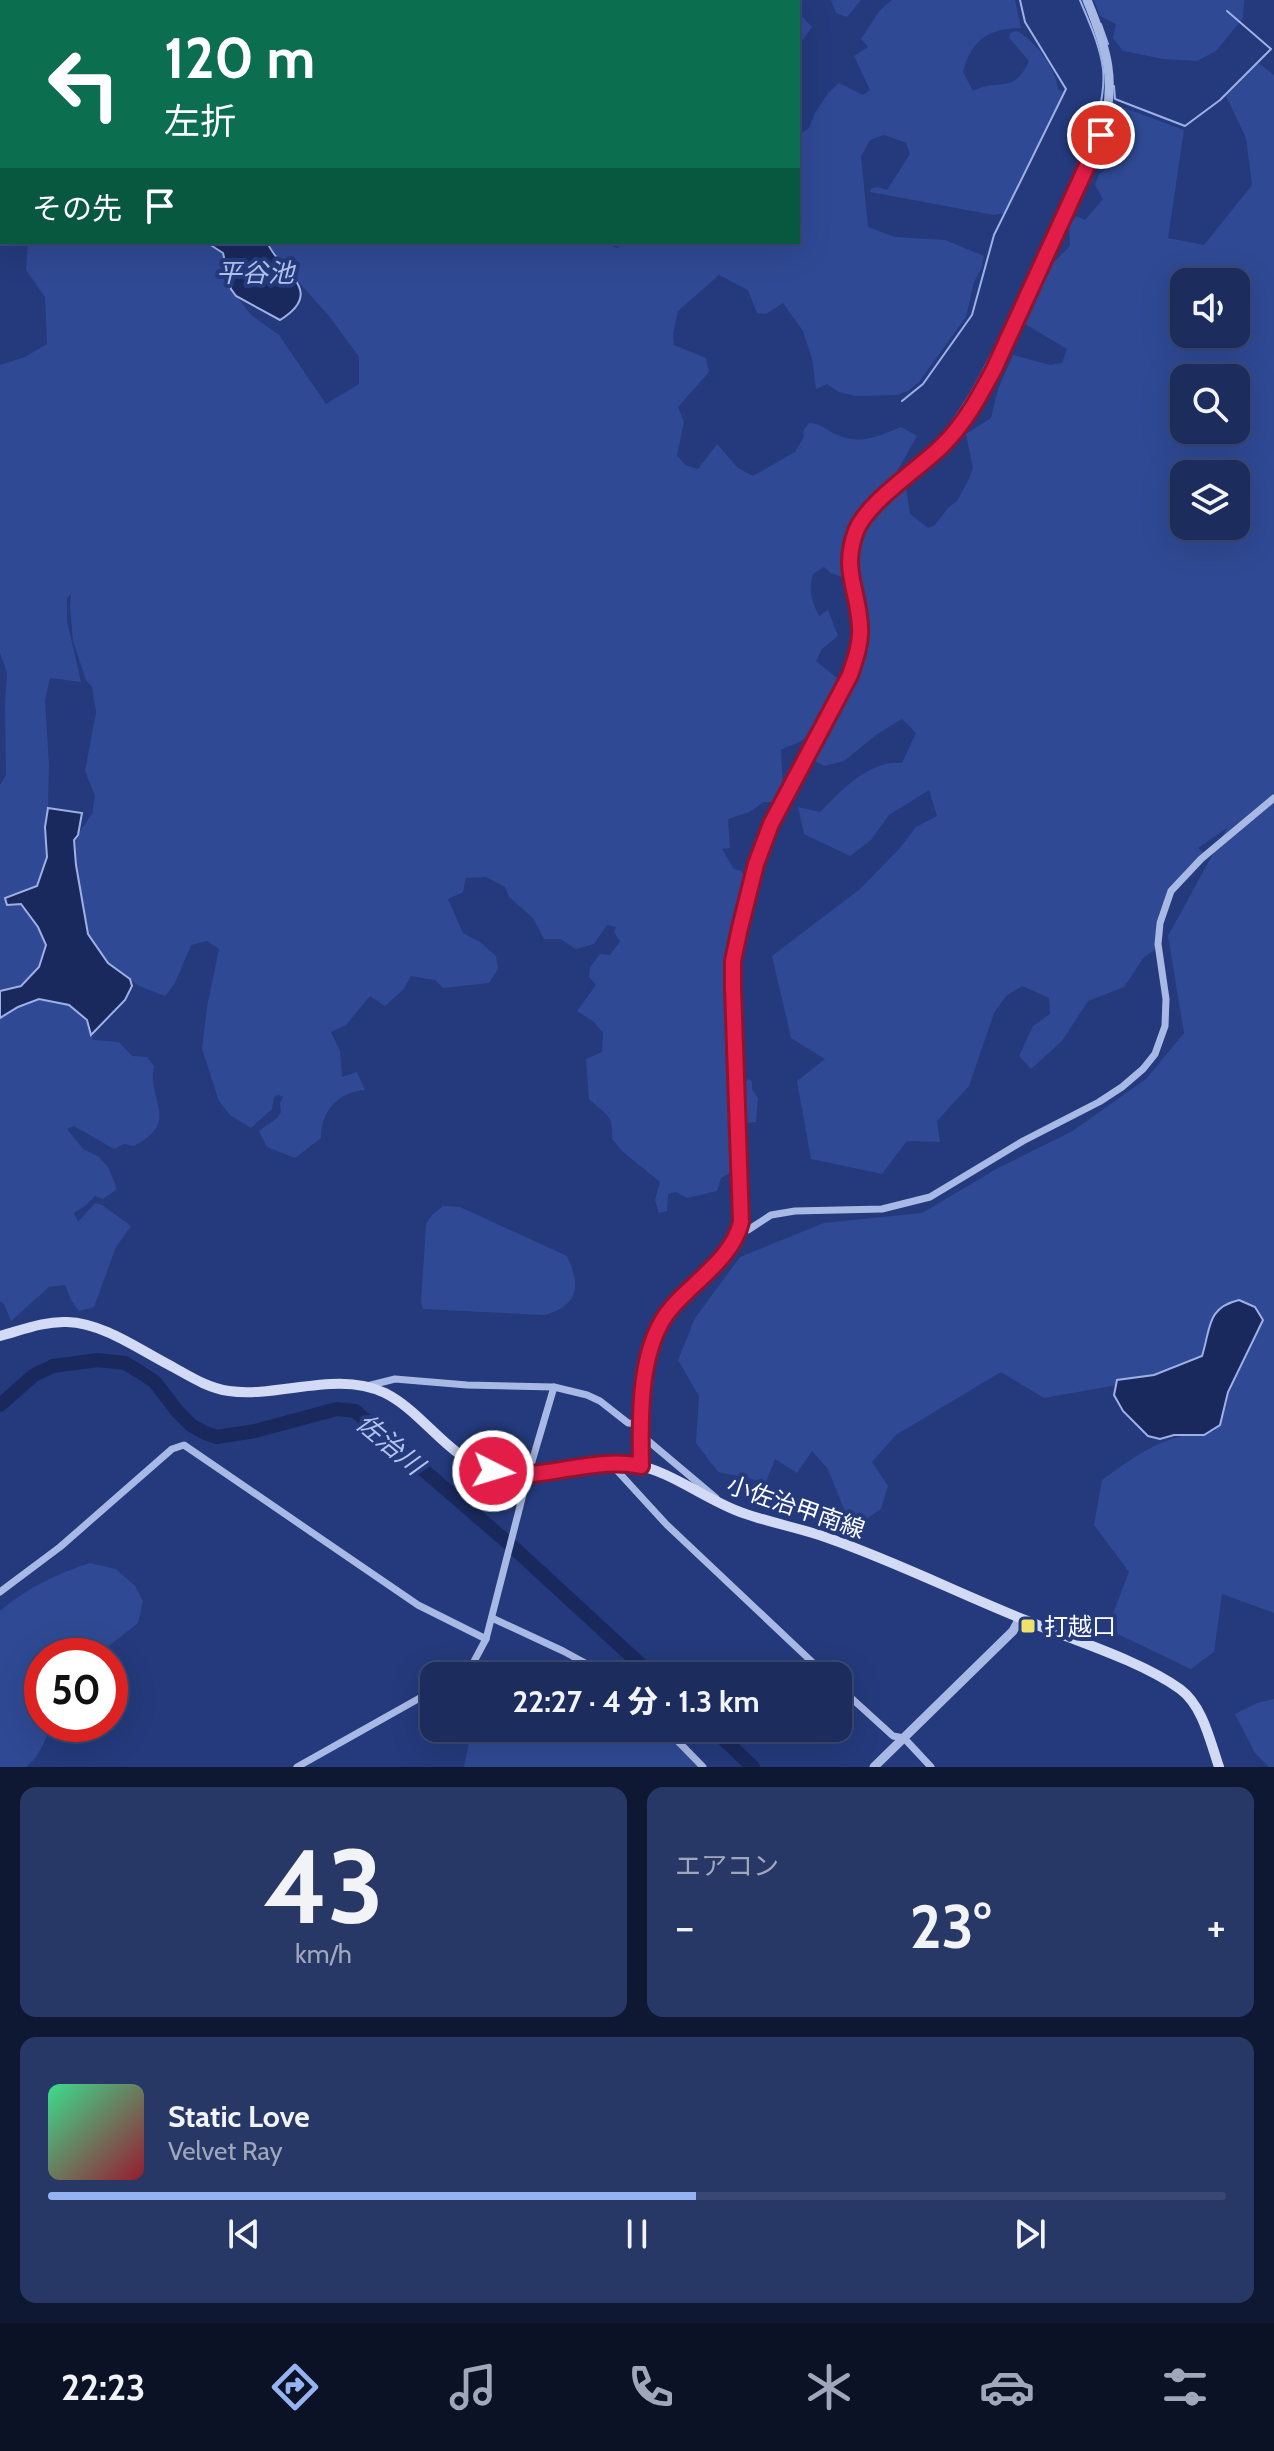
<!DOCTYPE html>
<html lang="ja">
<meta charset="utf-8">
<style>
:root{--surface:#1b2c5d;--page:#283866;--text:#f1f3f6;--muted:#a0a7bc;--line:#394872;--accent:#95b2f1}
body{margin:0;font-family:Cabin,"Noto Sans JP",sans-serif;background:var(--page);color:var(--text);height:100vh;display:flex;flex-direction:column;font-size:30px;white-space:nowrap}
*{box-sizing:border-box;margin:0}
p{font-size:26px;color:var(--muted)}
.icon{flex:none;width:44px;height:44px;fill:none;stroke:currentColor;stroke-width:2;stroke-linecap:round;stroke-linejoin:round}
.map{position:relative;height:1767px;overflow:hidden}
.drawer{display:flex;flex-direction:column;gap:20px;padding:20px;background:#0f1833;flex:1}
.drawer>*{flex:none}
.guide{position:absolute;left:0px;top:0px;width:800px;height:244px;box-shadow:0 8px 32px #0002,0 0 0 2px var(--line);background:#0b6e4f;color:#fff;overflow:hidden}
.tools{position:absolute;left:1170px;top:268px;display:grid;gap:16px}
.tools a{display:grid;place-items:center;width:80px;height:80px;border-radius:16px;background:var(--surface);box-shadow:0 8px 32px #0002,0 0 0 2px var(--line);font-size:40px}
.speed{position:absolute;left:24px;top:1638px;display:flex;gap:16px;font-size:40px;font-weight:700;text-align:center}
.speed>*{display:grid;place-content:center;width:104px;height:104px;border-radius:50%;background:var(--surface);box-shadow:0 8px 32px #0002,0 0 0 2px var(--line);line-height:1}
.speed .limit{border:12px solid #d22;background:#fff;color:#111}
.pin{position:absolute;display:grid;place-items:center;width:68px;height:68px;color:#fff;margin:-34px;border:4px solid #fff;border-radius:50%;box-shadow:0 2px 8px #0007}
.me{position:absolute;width:88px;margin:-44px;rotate:95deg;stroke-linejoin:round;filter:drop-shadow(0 0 6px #0008)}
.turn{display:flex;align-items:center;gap:28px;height:168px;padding:0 32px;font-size:36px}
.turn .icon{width:104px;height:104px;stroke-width:2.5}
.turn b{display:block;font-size:56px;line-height:68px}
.then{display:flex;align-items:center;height:76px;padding:0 32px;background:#0003;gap:16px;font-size:30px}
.big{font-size:60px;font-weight:800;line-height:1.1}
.drawer .widget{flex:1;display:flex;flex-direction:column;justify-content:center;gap:12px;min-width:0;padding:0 28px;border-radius:16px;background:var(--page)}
.drawer .dial{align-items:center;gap:0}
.dial b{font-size:104px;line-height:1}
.song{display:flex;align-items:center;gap:24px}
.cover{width:96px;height:96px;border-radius:12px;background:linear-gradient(135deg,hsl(150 70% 55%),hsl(350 70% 35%))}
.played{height:8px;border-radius:4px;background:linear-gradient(90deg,var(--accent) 55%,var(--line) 55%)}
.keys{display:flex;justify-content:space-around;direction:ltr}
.heat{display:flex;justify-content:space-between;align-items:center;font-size:44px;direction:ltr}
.drawer .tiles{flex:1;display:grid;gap:20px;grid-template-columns:1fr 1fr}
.widget:last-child{grid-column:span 2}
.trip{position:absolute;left:420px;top:1662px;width:432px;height:80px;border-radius:16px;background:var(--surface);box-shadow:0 8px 32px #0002,0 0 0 2px var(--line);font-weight:800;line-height:80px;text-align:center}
.tab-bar{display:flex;height:128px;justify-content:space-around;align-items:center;background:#0b1225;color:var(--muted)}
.tab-bar .icon{width:56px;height:56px}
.tab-bar .selected{color:var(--accent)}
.tab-bar b{font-size:36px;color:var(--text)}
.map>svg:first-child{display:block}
.green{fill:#2f4994;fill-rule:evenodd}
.water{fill:#19295d;stroke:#9db1e6;stroke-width:2}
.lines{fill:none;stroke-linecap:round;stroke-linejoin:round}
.stream{stroke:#9db1e6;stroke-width:2}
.river{stroke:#19295d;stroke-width:14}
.minor{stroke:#a9b9e5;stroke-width:7}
.tertiary{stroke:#a9b9e5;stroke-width:9}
.secondary{stroke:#d2daf5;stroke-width:10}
.route-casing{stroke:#92132f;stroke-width:20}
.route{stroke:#e11d48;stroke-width:14}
.poi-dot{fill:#efe26c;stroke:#243a7c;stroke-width:3}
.labels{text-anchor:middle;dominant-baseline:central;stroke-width:8;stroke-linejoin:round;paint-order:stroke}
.street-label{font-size:24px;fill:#fff;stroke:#243a7c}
.poi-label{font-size:24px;fill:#fff;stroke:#243a7c;text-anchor:start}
.water-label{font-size:26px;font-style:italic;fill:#b4c3ed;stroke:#243a7c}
</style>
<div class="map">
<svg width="1274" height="1767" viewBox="0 0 1274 1767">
<rect width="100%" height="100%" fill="#243a7c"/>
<g class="green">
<path d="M0,0H97L98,2H2V217L0,216Z"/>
<path d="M299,0H464V2H295Z"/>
<path d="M654,0H796L795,2H653Z"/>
<path d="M831,0H861L847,17L836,13Z"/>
<path d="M892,0H1015L1021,28C988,29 972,39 963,72L973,91C1000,77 1013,96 1029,61L1009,38L1010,33L1017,31C1035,41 1056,68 1058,89L1065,93L1005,213L994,215L870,192L872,188L878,187L887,190L910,154L906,143L884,135L870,140L861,156L868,227L895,237L945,240L984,256L981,269L974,282L966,317L919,382L908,391L897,395L856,396L839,392L827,384L816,389L812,359L803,331L783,303L766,314L757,313L748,290L719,275L678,311L673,333L674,345L706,358L709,372L678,407L684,422L677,455L685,465L698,469L717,444L738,468L753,476L795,452L804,437L803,431L809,423C819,423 824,428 833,433C859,446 876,437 901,427L917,436L892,480L865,506L852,527L846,548L844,578L831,573L824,567L813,574C808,591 812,601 819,616L828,610L838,636L822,649L816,661L841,681C836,700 819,724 805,738C799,744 789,745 781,750L783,786L776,802H764L749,812L728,819L730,848L722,849L734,869L741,871L747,878L738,912L731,962L736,1170L721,1178L717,1191L687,1198L676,1192L668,1194L667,1211L659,1213L655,1200L660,1182L622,1151L612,1139C614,1113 605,1115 589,1099L586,1059L602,1052L603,1033L594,1022L577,1011L596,985L589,977L590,967L600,954L610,955L620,941L614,932L616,927L607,925L594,944L576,949L560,939H544L533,918L509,897L505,887L486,877L466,878L463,892L448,899L463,933L480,942L496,956L498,969L489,983L443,988L435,980L411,976L403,990L385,1006L370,996L346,1025L331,1032L340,1051L342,1077L357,1072L365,1090C338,1092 321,1111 321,1138L295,1158L267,1147L259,1131L277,1118L281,1112L280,1103L283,1097L278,1095L274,1097L272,1109L251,1128L230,1115L219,1101L202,1049L207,1007L219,949L207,941L191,945L175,983L165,996L139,986L108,963L88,934L76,865L74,840L92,814L95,796L85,771L96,712L92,687L86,680L73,641L70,606L71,594L67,598V621L81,682L50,678L45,700L49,765L48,808L45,827L47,857L37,887L6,899C29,906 36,922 46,944C37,975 32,983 0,991V785L6,775L5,703L7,673L0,653V365L25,357L47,344L45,297L26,270L28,242H206L223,253L231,289L251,315L279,335L326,404L359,384V357L329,316L270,250L267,242H601L618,248L623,242H798V135L809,128L815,113L828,93L839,83L863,95L870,90L854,56L868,47L861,39L880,10Z"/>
<path d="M1094,0H1244L1243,18L1216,51L1197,61L1164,59L1123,51L1113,38L1116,24L1100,16Z"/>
<path d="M798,12L812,27L798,47Z"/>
<path d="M1257,62L1274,75V1613L1222,1594L1214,1652L1191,1669L1107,1629L1129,1572L1094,1525L1102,1480C1142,1451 1164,1435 1215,1431L1241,1303L1216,1311L1210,1359L1162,1377L1044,1398L1001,1372L896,1435L872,1462L888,1486L881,1509L852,1529L828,1469L812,1451L797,1473L775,1459L766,1482L718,1472L696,1443L699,1396L678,1360L695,1318L740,1257L824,1223L922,1213L998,1168L1071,1132L1146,1079L1184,1033L1168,936L1227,828L1198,848L1203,852L1169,888L1156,922L1155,950L1144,957L1124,987L1088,1001L1062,1041L1031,1069L1019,1056L1033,1026L1050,1014L1049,998L1022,986L1006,996L994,1013L969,1086L937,1121L940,1142L907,1141L882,1174L811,1159L797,1081L825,1059L791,1038L772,956L860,889L899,849L916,827L937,816L929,790L889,815L871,840L850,856L804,834L798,807L820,812C842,790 869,760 902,763L916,733L902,719L876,735L844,761L824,766L810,758L858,667L866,633L863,608L855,586V549L868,519L906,488L910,514L928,528L934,526L948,508L957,501L968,481L973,468L966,434L991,418L998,389L1013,355L1050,365L1062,363L1067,349L1025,324L1050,266L1070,246L1069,225L1076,216L1085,220L1103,199L1095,185L1099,174L1110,167L1106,144L1114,104L1184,130L1168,238L1204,245L1252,185L1246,138L1226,96ZM1184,282H1236V334H1184ZM1184,378H1236V430H1184ZM1184,474H1236V526H1184Z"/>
<path d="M39,999L69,1004L87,1020L93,1040L119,1042L132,1056L147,1057L154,1066C146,1100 182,1121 134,1146L124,1144L114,1149L74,1126L67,1129L83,1149L99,1157L108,1167L117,1189L103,1199L95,1196L85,1206L74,1213L78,1222L95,1203L102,1205L131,1226L116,1247L94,1307L79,1311L71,1300L65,1285L49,1287L11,1321L4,1304L0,1301V1018L18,1007Z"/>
<path d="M748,1079L752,1081V1089L758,1098L756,1122L746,1123L743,1085Z"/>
<path d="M443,1206L460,1207L567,1256C581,1286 579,1305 545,1315L423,1309L421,1303L426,1224L432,1215Z"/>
<path d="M90,1563L116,1569L135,1586L143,1601L138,1623L96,1656H42V1724H51C45,1741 40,1756 26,1767H0V1611C25,1589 58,1573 90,1563Z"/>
<path d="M499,1668H520L558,1676H484Z"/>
<path d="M1274,1699V1767H1269L1255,1753L1235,1714L1257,1703Z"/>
<path d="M472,1728H634L679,1737L694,1753L701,1767H464Z"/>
</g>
<g class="water">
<path d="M97,0H299L295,2H98Z"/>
<path d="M206,242H267C279,272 328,290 280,320L236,296L231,289L223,253Z"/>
<path d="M48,808L82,813L78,835L74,840L76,865L88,934L108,963L130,979L132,986L125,1000L91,1035L87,1020L69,1005L39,999L18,1007L0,1018V991L21,986L39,967L46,945L38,927L21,904L7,905L5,898L37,886L47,857L45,827Z"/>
<path d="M1239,1300L1255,1307L1263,1320L1228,1392L1220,1425L1204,1435H1174L1160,1439L1148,1436L1123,1411L1114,1395L1117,1380L1154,1375L1202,1356C1211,1328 1206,1308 1239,1300Z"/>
</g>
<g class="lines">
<g class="stream">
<path d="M604,2L606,0"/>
<path d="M629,2L630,0"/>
<path d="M1101,24L1108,44"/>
<path d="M1114,86L1115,99L1185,126L1220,100L1271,49L1227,11"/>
<path d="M902,401L923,384L972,315L994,235L1066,89L1025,22L1020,0"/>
<path d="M940,438C979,389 1003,329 1030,273C1055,221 1109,125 1103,69C1100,45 1089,22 1080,0"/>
</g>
<g class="river">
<path d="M0,1405L34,1375L53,1366L98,1360L125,1363L140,1372L155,1382L177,1411L191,1425L205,1433L217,1437L255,1431L337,1409L355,1411L514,1548L653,1676"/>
<path d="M712,1728L753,1767"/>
</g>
<g class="minor">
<path d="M739,1231L748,1230L771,1215L795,1211L882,1209L930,1197L1023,1141L1099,1102L1122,1087L1143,1069L1155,1054L1165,1026L1166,999L1158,944L1160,923L1171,891L1201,859L1274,798"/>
<path d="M367,1386L395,1379L467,1385L554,1387L587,1395L600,1401L628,1423L640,1424"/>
<path d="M640,1437L646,1439L716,1498"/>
<path d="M611,1464L667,1525L827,1676"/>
<path d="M0,1592L60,1547L172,1449L184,1445L418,1605L486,1639"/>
<path d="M492,1618L563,1651L609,1676"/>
<path d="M457,1676L471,1667L486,1639L528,1475L554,1387"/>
<path d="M838,1686L893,1736L904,1738L931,1767"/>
<path d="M665,1728L703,1767"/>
<path d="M297,1767L434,1690"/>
</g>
<g class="tertiary">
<path d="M641,1466C640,1418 639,1344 672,1306C696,1280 733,1258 741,1222L733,988V961L739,932L756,864L771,824L850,675C855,660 861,644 860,627C860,590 841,571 856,531C869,499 918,470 943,445C965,423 979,396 994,369L1101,135C1118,84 1107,48 1087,0"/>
<path d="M874,1767L1013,1631L1020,1618"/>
</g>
<path class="secondary" d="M0,1336C22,1330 44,1321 67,1322C104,1323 141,1351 173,1367C191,1377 208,1388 229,1391C279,1398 337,1370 385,1393C425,1413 449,1461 495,1471C527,1478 559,1471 590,1466C603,1465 618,1461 631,1464C671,1470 705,1500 743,1513C771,1523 800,1528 828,1538C897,1562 962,1595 1030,1622C1076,1641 1141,1661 1180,1689C1203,1706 1210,1741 1219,1767"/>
</g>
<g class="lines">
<defs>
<path id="route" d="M493,1471C505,1472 519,1475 532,1474C567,1471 606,1458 641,1466C640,1418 638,1344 673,1306C696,1280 733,1257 741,1222L733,988V961L739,932L756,864L771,824L850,675C855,660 861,644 860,628C859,590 841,571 856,531C868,501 919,469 943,445C965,423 979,397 994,369L1101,135"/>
</defs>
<use href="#route" class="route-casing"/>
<use href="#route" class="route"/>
</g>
<rect class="poi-dot" x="1020" y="1618" width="16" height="16" rx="4"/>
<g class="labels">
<g class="street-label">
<text transform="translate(796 1507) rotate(19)">小佐治甲南線</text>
</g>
<g class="poi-label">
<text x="1044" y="1626">打越口</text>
</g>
<g class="water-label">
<text x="255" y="273">平谷池</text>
<text transform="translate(390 1444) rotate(40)">佐治川</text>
</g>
</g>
</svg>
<div class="tools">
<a><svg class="icon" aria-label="sound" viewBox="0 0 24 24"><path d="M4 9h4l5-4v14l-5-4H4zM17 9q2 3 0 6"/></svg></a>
<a><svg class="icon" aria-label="search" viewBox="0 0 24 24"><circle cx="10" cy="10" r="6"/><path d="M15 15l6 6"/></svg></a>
<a><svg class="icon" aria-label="layers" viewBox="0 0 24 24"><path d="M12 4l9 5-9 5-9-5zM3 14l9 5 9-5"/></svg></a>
</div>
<div class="speed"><div class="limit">50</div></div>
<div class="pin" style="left:1101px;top:135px;background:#d93025"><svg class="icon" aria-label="arrive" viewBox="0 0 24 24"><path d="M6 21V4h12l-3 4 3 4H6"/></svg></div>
<svg class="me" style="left:493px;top:1471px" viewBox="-20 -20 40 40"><circle r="17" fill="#e11d48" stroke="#fff" stroke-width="3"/><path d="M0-11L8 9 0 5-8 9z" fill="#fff"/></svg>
<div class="trip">22:27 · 4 分 · 1.3 km</div>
<div class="guide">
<div class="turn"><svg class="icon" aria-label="left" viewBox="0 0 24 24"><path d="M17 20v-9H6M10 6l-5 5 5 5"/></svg><div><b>120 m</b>左折</div></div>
<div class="then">その先<svg class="icon" aria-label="arrive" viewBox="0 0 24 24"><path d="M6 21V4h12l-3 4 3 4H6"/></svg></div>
</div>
</div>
<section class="drawer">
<div class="tiles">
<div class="widget dial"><b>43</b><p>km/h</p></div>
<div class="widget"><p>エアコン</p>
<div class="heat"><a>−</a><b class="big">23°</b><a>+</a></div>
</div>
<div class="widget">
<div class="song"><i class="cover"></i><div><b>Static Love</b><p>Velvet Ray</p></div></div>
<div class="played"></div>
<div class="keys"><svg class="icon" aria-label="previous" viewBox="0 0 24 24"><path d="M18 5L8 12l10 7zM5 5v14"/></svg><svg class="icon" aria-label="pause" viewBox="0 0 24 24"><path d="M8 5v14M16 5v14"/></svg><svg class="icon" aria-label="next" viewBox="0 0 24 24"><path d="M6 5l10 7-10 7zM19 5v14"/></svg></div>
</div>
</div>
</section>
<nav class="tab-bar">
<b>22:23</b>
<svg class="icon selected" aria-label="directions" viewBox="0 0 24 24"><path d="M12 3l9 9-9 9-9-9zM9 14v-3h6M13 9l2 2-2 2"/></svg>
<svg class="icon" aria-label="music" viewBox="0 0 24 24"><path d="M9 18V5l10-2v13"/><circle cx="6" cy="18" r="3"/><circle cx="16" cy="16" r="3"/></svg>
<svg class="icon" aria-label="phone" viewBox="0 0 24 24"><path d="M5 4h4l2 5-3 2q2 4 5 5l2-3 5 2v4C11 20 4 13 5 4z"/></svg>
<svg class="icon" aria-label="climate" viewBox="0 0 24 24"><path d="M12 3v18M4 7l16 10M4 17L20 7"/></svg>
<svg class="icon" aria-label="car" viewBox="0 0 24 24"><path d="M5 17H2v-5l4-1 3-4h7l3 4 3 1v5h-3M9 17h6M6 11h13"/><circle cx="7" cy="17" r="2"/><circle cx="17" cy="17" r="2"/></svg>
<svg class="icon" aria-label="filters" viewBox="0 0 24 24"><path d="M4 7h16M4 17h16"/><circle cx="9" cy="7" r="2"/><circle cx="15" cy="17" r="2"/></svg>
</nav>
